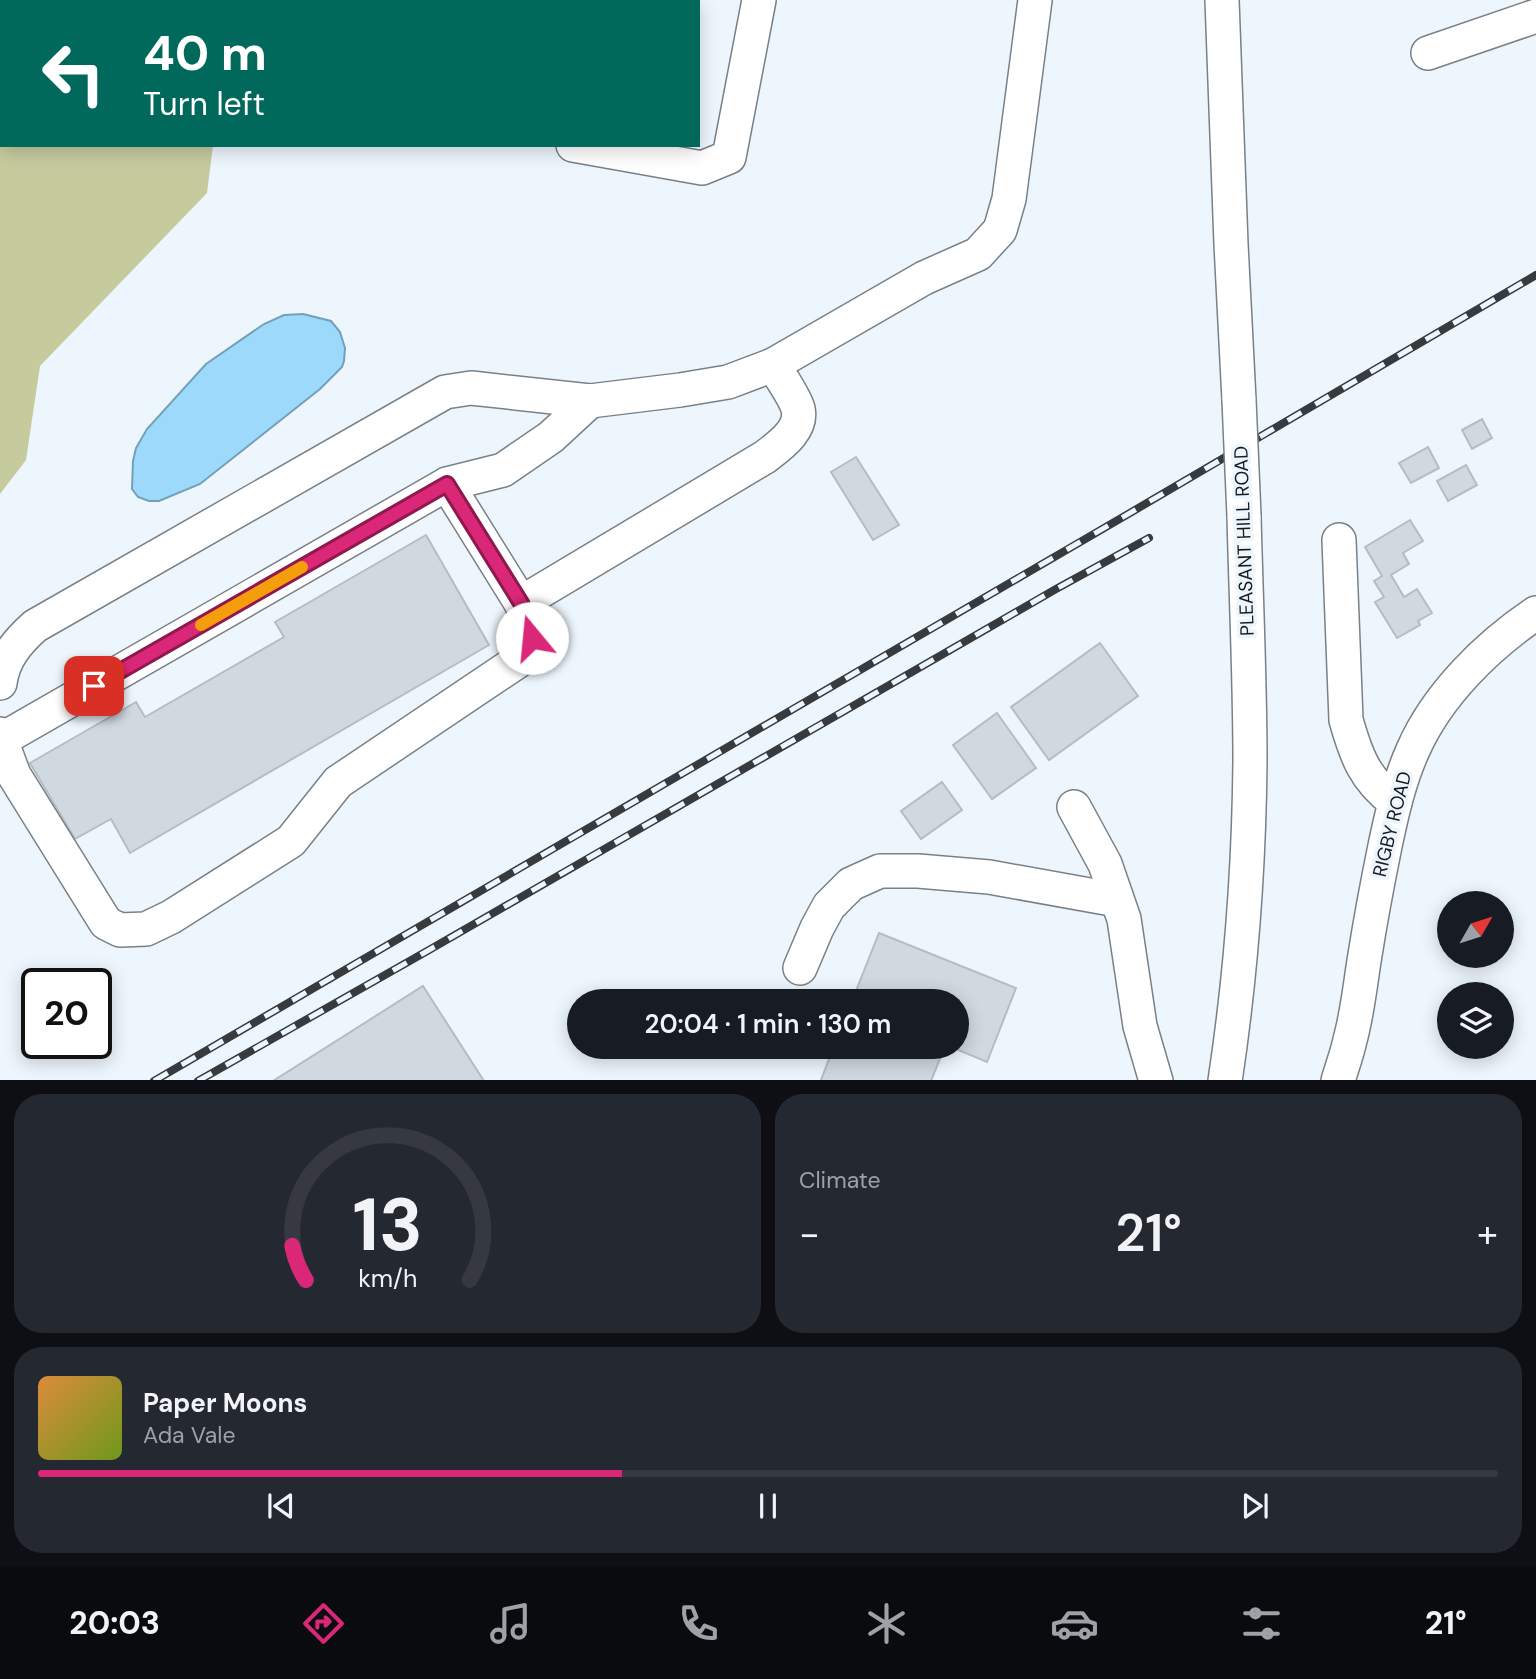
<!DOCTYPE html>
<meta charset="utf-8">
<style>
:root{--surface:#171b24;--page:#242831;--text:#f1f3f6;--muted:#9ea1a6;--line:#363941;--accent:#db2777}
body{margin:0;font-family:"DM Sans",sans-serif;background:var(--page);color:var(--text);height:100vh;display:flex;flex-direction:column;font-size:26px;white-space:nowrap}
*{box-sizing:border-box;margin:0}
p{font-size:23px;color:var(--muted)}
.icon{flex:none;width:38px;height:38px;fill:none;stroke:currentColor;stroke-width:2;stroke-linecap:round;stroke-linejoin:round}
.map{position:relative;height:1080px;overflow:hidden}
.drawer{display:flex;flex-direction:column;gap:14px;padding:14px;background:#0d0f14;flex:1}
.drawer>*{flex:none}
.guide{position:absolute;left:0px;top:0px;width:700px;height:147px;box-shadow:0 4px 18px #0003;background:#00695c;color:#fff;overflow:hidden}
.needle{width:46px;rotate:51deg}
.buttons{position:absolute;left:1437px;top:891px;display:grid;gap:14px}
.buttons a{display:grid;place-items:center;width:77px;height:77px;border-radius:50%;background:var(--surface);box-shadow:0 4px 18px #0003;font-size:35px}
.speed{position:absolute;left:21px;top:968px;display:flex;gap:14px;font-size:35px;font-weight:700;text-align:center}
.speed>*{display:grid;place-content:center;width:91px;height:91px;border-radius:50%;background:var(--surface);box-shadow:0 4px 18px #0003;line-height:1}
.speed .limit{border:4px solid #111;border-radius:10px;background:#fff;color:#111}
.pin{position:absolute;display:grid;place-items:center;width:60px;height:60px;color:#fff;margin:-30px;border-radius:14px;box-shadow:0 4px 10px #0006}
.me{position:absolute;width:77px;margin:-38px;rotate:343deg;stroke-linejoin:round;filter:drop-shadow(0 0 5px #0008)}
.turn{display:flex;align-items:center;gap:24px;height:147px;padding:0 28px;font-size:32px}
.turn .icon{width:91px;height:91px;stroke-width:2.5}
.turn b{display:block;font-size:49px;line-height:60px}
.big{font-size:52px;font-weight:600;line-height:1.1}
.drawer .widget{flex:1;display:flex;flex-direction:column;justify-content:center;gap:10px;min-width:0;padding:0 24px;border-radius:28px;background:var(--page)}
.drawer .dial{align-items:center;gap:0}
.dial svg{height:182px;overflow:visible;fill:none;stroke:var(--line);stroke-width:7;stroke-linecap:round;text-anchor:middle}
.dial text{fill:var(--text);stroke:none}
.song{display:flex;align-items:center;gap:21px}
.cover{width:84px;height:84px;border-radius:10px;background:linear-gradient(135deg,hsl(30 70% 55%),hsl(80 70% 35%))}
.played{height:7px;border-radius:4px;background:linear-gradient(90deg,var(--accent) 40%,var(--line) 40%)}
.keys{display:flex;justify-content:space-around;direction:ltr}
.heat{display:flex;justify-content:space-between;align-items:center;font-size:38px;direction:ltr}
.drawer .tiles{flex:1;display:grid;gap:14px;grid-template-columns:1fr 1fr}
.widget:last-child{grid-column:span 2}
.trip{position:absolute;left:567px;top:989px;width:402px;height:70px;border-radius:35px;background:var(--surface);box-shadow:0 4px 18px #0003;font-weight:600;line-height:70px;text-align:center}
.menu{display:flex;height:112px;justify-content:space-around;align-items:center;background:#090b0e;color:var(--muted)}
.menu .icon{width:49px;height:49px}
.menu .current{color:var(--accent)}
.menu b{font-size:32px;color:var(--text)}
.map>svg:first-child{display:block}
.green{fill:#c6cb9e}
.water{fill:#9cd9fa;stroke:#74a0b8;stroke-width:2}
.building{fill:#d0d8e0;stroke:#b5bdc4;stroke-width:2}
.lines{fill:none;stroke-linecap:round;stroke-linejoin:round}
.minor-casing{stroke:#798087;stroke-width:36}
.minor{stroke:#fff;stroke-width:33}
.rail-casing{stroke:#373b3e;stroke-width:8}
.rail{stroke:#edf5fd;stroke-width:5;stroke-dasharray:16;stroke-linecap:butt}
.minor-bridge-casing{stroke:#798087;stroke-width:36;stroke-linecap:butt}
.minor-bridge{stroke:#fff;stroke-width:33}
.route-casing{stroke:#8e194d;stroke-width:18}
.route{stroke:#db2777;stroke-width:12}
.slow{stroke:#f59e0b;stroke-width:12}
.labels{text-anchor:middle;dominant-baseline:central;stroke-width:7;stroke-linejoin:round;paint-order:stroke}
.street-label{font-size:19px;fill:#181b1e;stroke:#edf5fd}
</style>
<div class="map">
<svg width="1536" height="1081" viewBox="0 0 1536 1081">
<rect width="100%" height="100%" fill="#edf5fd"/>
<path class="green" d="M0,0H230V2H2V145H213L207,193L40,366L26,460L0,494Z"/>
<path class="water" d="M303,314L331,321L340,332L345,348L344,361L342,367L320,389L200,484L159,501H149L138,497L132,489L133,461L136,448L147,429L206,364L264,324L284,315Z"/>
<g class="building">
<rect x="523" y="0" width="108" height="2"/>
<path d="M1482,419L1492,438L1472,449L1462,430Z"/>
<path d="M1428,447L1439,468L1411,483L1399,463Z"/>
<path d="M856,457L899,525L873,540L831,472Z"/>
<path d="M1466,465L1477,485L1448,501L1437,481Z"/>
<path d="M1410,520L1423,541L1403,553L1409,564L1391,575L1404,597L1417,589L1432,613L1418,621L1420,625L1397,638L1375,602L1384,597L1374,581L1382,576L1365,547Z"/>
<path d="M426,535L489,645L130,853L111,819L75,839L30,763L136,702L145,717L284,637L275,622Z"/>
<path d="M1100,643L1138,696L1049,760L1011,707Z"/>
<path d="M997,713L1036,768L992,799L953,745Z"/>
<path d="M942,782L962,810L921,839L901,811Z"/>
<path d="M879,933L1016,988L987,1062L949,1046H957V1001H852Z"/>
<path d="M423,986L484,1081H273Z"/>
<path d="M834,1046H945L931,1081H822L821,1080Z"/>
</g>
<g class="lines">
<defs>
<g id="minor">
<path d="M1222,0L1231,244L1239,400"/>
<path d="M453,2V0"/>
<path d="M1428,53L1536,16"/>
<path d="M573,145L702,168L729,157L759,0"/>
<path d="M1339,540L1346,720C1356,755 1364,779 1395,802"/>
<path d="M521,603L765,457C779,446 803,430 798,409C796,400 779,374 773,365"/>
<path d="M0,683C3,659 17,642 35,626L445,392L471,388L590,401L680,390L728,382L773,365L924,278L978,254L1000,230L1009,199L1035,0"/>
<path d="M0,734L1,740L14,775L106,923L120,930L146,929L171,917L291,841L338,782L524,657L532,638L530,625L521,603L447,484"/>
<path d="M1,740L447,484L503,470L551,437L590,401"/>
<path d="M1074,807L1105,864L1124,919L1140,1026L1156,1081"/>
<path d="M800,968L817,928L829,906L851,884L880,871H918L989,877L1117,900"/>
<path d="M1225,1081C1241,975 1249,868 1250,761C1250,680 1246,597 1244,516"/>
<path d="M1338,1081C1342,1067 1347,1054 1350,1040C1357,1015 1360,987 1364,961C1370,923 1377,885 1385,846C1392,813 1399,781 1413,750C1437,695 1487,646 1536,613"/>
</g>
</defs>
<use href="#minor" class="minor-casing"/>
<use href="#minor" class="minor"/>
<defs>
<g id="rail">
<path d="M154,1081L1135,510L1536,275"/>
<path d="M198,1081L429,950L1056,589L1149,538"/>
</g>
</defs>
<use href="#rail" class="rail-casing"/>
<use href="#rail" class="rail"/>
<defs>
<path id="minor-bridge" d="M1239,400L1244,516"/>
</defs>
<use href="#minor-bridge" class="minor-bridge-casing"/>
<use href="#minor-bridge" class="minor-bridge"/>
</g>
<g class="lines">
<defs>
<path id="route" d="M94,686L447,484L521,603L530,625L532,638"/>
</defs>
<use href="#route" class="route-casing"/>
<use href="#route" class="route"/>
<path class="slow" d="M201,625L302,567"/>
</g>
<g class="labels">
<g class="street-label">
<text transform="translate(1244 541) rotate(-92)">PLEASANT HILL ROAD</text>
<text transform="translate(1392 824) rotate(-76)">RIGBY ROAD</text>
</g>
</g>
</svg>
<div class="buttons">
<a><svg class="needle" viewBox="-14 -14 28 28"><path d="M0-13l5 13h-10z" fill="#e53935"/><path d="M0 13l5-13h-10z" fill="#9ea1a6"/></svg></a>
<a><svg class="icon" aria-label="layers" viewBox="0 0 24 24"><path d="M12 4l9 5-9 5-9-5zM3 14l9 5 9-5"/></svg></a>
</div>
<div class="speed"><div class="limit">20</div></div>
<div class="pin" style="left:94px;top:686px;background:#d93025"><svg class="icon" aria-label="arrive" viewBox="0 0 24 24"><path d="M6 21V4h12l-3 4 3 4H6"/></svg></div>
<svg class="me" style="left:532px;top:638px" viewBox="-20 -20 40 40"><circle r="19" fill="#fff"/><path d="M0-13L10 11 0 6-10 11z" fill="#db2777"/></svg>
<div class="trip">20:04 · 1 min · 130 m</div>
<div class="guide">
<div class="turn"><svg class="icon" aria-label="left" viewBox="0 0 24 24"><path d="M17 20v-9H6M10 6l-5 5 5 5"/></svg><div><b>40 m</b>Turn left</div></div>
</div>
</div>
<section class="drawer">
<div class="tiles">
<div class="widget dial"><svg viewBox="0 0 100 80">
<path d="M14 69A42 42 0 1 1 86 69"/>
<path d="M14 69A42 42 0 0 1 8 54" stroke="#db2777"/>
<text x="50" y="56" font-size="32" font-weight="700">13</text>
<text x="50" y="72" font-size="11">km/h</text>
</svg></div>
<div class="widget"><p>Climate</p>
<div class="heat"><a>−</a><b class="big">21°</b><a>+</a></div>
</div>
<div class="widget">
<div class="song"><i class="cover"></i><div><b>Paper Moons</b><p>Ada Vale</p></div></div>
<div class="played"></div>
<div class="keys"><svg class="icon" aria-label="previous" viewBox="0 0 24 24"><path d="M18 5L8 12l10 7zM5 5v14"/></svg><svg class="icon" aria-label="pause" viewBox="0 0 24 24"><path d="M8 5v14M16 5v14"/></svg><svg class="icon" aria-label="next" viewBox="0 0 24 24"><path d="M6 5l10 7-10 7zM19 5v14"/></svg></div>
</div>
</div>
</section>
<nav class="menu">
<b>20:03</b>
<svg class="icon current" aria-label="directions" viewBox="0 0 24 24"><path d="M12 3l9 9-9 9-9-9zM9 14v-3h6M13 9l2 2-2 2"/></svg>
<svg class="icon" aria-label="music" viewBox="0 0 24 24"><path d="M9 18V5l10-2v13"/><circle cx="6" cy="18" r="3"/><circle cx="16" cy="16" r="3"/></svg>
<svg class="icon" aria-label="phone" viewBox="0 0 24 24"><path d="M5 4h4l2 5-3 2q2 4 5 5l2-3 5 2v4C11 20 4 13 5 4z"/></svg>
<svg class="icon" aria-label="climate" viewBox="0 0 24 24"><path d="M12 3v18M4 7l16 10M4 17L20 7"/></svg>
<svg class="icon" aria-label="car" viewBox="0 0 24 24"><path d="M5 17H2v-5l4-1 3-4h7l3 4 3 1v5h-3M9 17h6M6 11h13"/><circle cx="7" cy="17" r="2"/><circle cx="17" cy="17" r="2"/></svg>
<svg class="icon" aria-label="filters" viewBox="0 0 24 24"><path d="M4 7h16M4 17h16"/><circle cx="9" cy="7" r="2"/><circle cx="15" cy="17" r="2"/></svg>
<b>21°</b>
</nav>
